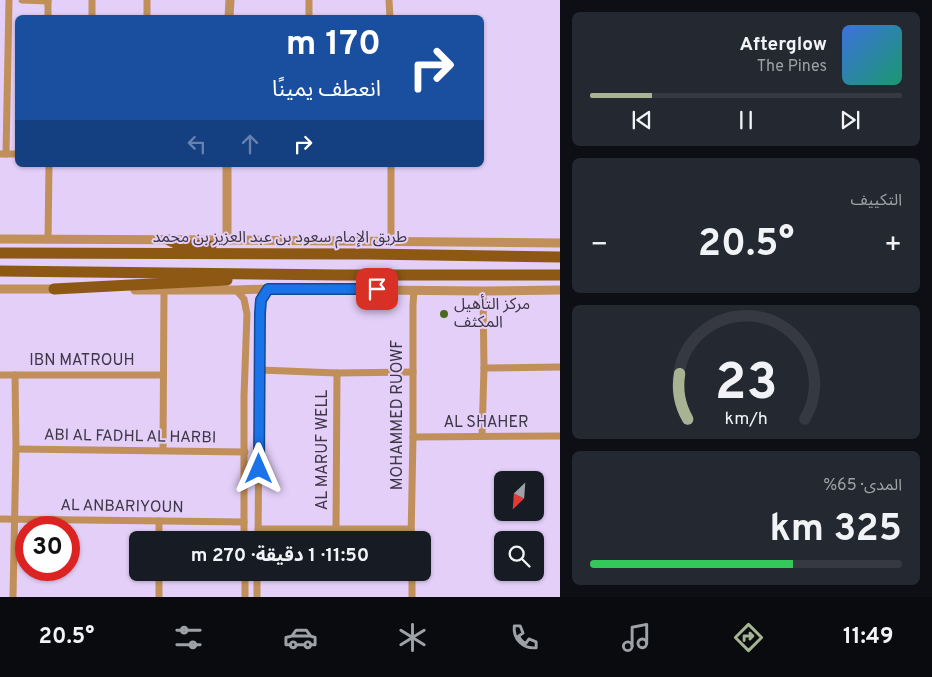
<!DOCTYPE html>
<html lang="ar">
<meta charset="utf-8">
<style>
:root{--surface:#171b24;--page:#242831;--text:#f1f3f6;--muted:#9ea1a6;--line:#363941;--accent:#a7b493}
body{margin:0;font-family:Overpass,"Noto Sans Arabic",sans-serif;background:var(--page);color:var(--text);direction:rtl;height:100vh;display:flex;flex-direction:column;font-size:19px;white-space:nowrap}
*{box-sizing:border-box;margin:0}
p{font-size:16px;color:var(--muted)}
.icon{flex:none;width:28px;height:28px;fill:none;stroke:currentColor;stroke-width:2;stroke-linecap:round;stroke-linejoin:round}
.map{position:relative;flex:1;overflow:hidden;direction:ltr}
.panel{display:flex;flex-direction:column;gap:12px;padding:12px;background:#0d0f14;width:372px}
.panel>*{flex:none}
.guide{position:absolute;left:15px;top:15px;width:469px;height:152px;border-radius:8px;box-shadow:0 1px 4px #0004;direction:rtl;background:#1a4fa0;color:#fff;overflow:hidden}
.needle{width:32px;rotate:205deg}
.fabs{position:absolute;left:494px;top:471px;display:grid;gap:10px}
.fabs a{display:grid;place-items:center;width:50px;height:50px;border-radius:8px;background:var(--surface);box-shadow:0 1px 4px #0004;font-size:25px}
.speed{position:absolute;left:15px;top:516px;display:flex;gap:10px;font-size:25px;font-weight:700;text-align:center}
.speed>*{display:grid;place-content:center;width:65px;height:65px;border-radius:50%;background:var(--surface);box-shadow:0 1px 4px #0004;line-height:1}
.speed .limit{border:8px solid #d22;background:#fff;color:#111}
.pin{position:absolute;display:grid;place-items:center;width:42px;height:42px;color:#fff;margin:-21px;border-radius:10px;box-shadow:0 2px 8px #0006}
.me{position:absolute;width:55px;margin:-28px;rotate:0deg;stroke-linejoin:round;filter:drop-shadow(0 0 4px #0008)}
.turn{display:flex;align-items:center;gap:18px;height:105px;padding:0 20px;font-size:22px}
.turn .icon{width:65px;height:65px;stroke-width:2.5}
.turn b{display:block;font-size:35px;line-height:42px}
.lanes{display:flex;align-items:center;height:48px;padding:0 20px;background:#0003;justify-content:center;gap:25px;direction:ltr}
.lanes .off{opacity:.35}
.big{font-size:38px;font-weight:700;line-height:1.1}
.panel .widget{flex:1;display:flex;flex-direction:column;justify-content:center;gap:8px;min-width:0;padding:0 18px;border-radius:8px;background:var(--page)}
.panel .dial{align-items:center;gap:0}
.dial svg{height:130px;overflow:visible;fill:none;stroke:var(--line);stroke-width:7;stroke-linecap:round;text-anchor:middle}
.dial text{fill:var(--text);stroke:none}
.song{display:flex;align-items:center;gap:15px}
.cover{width:60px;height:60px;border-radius:8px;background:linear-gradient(135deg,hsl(220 70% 55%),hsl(160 70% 35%))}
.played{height:5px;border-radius:2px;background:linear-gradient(90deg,var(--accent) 20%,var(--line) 20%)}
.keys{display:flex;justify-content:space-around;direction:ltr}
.heat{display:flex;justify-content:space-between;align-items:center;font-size:28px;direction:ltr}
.charge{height:8px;border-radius:4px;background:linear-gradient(90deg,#34c759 65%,var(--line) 0)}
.trip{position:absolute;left:129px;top:531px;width:302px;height:50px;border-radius:8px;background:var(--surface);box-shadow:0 1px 4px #0004;font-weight:700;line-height:50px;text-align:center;direction:rtl}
.tabs{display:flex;height:80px;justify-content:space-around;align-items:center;background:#090b0e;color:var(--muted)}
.tabs .icon{width:35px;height:35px}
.tabs .on{color:var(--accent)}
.tabs b{font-size:22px;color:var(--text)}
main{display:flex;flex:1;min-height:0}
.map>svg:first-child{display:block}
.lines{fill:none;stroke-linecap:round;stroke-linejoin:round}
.minor{stroke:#c08f5a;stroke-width:7}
.tertiary{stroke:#c08f5a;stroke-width:9}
.primary{stroke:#8c5814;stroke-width:11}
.route-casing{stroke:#114b97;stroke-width:12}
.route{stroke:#1a73e8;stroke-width:9}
.poi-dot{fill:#4c681a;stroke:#e3cff8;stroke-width:2}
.labels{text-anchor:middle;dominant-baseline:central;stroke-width:4;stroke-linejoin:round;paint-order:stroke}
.street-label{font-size:16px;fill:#3e3646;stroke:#e3cff8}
.poi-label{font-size:16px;fill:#3e3646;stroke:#e3cff8;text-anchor:start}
</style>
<main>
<section class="panel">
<div class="widget">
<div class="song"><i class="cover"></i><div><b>Afterglow</b><p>The Pines</p></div></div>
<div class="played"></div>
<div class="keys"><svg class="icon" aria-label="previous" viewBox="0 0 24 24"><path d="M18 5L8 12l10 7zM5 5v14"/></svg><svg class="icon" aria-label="pause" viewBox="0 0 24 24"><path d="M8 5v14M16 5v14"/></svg><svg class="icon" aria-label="next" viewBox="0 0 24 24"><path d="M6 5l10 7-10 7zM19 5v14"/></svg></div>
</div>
<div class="widget"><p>التكييف</p>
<div class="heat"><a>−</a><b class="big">20.5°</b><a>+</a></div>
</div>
<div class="widget dial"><svg viewBox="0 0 100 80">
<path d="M14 69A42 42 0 1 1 86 69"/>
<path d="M14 69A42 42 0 0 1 9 41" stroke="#a7b493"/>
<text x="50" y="56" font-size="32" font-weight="700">23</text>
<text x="50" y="72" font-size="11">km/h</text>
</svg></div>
<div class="widget"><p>المدى · 65%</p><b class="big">325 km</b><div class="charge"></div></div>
</section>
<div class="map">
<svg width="560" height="597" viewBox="0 0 560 597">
<rect width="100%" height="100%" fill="#e3cff8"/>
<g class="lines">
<g class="minor">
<path d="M22,0L48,1"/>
<path d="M48,0V18"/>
<path d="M92,0V18"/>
<path d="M389,0L390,18"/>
<path d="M147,18V0"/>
<path d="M309,18V0"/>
<path d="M0,154H18"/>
<path d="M6,154L9,0"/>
<path d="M391,165V242"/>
<path d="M48,240L49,165"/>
<path d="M236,290L244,299L247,314L244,396V540"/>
<path d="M484,368L560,367"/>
<path d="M260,370L337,373L413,372"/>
<path d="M0,375H163"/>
<path d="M482,436L484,368L483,291"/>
<path d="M413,437L560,436"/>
<path d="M16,449L245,452"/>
<path d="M163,450L164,290"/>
<path d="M0,519L244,522"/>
<path d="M336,528L337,373"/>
<path d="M258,529H411"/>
<path d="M159,540V521"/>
<path d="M258,540L260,313L261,300L267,289"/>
<path d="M411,540L413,437V305L414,290"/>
<path d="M245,572V597"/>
<path d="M412,572V597"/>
<path d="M13,597L16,449L15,375"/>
<path d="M159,597V572"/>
<path d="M257,597V572"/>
</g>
<g class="tertiary">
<path d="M229,18L230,0"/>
<path d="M227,165V240"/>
<path d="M0,239L227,240L560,243"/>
<path d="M0,289H60"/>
<path d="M135,290H236L267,289L483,291L560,290"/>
</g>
<g class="primary">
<path d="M169,240L180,245L211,246"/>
<path d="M0,253L369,254L560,257"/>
<path d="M0,271L340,275H560"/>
<path d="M54,289L227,280"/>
</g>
</g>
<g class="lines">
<defs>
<path id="route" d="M259,469L260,313L261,300L268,289H377"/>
</defs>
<use href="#route" class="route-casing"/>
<use href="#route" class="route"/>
</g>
<circle class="poi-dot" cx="444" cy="314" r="5"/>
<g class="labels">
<g class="street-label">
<text x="280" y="238">طريق الإمام سعود بن عبد العزيز بن محمد</text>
<text x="82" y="361">IBN MATROUH</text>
<text transform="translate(398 415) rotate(-90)">MOHAMMED RUOWF</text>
<text x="486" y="423">AL SHAHER</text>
<text transform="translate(130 437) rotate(1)">ABI AL FADHL AL HARBI</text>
<text transform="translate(323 450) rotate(-90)">AL MARUF WELL</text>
<text transform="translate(122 507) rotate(1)">AL ANBARIYOUN</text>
</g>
<g class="poi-label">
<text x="454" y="305">مركز التأهيل<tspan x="454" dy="18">المكثف</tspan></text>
</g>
</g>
</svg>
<div class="fabs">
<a><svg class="needle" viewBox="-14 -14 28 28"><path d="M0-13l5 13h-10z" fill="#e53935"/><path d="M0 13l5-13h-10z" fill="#9ea1a6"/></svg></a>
<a><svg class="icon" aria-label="search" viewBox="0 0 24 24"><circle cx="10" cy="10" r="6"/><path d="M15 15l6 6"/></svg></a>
</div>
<div class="speed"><div class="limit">30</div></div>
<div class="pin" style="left:377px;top:289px;background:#d93025"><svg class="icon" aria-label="arrive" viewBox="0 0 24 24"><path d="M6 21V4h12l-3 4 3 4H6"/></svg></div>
<svg class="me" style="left:259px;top:469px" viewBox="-20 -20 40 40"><path d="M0-17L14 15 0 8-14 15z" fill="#1a73e8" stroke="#fff" stroke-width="4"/></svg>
<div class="trip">11:50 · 1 دقيقة · 270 m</div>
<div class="guide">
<div class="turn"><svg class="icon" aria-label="right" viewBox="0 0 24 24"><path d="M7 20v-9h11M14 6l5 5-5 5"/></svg><div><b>170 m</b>انعطف يمينًا</div></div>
<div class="lanes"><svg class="icon off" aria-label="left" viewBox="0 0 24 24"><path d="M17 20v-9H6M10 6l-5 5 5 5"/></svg><svg class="icon off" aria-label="ahead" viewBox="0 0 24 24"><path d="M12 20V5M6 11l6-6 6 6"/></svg><svg class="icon" aria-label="right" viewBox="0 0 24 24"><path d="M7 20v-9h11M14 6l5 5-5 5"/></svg></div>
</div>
</div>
</main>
<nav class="tabs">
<b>11:49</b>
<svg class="icon on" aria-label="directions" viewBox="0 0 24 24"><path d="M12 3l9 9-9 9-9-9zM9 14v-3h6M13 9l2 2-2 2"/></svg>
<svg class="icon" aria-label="music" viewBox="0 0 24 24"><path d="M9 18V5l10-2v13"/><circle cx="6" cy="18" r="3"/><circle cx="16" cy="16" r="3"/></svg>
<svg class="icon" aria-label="phone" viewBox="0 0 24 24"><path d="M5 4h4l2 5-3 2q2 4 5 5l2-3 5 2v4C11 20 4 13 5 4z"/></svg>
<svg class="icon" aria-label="climate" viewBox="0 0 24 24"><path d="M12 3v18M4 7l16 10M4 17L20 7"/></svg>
<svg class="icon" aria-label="car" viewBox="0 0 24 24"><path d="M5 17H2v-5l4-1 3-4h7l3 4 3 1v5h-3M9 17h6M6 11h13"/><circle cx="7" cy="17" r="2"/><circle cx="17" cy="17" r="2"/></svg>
<svg class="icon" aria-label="filters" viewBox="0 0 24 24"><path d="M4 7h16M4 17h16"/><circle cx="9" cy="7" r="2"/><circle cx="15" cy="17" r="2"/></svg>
<b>20.5°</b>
</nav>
